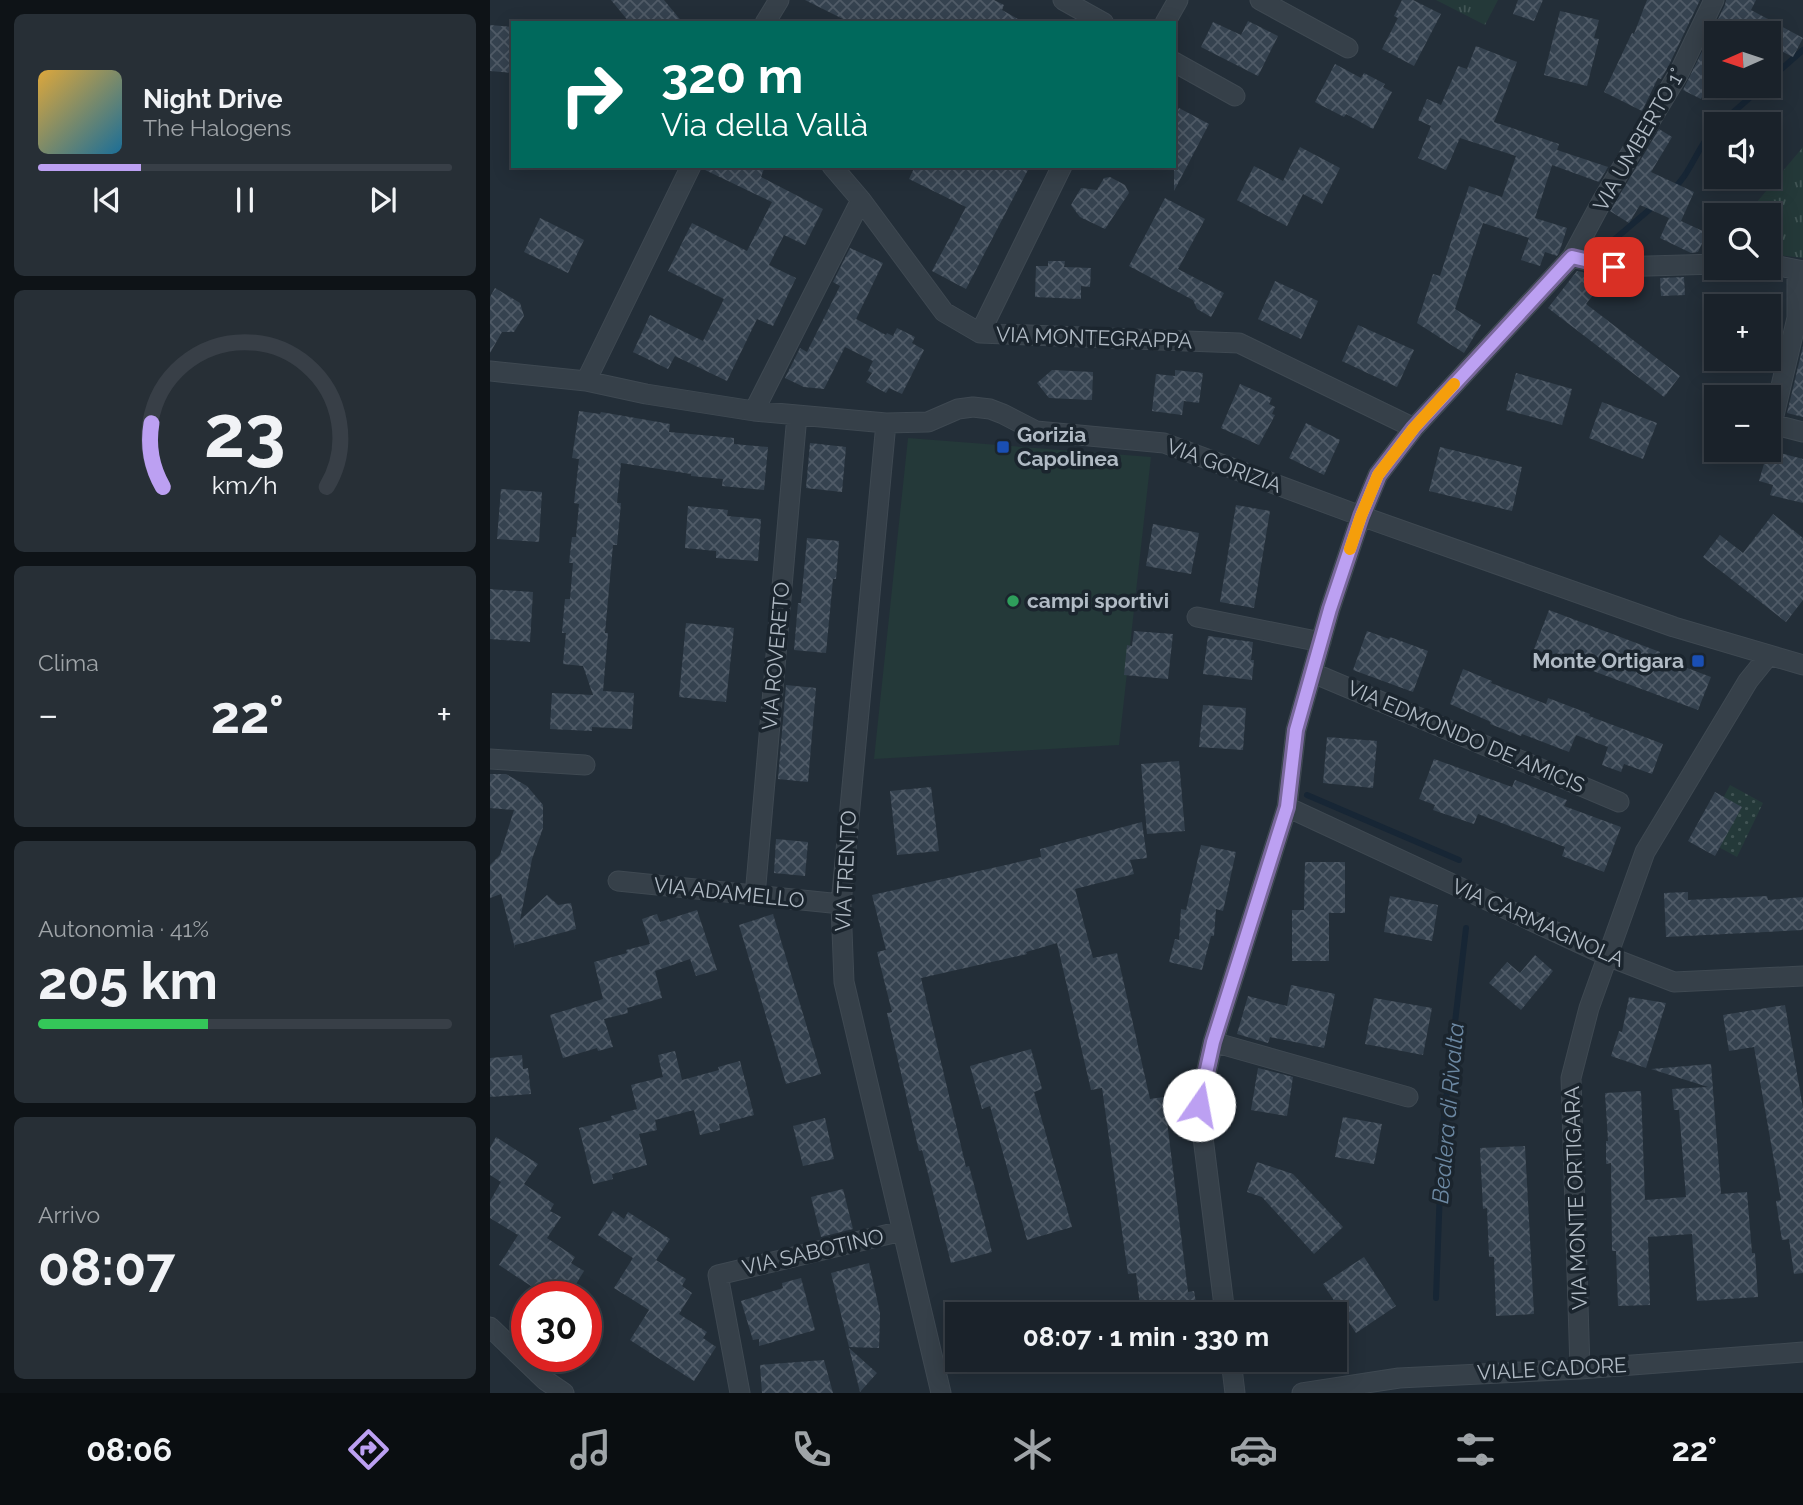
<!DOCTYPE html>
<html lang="it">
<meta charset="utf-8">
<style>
body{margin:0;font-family:Raleway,sans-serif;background:#272f36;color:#f1f3f6;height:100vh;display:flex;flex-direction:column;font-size:26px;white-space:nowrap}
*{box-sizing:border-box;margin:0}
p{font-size:23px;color:#9fa4a8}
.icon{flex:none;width:38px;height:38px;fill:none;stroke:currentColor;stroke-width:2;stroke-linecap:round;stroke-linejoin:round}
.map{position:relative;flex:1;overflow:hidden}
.sheet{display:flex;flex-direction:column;gap:14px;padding:14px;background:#0e1317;width:490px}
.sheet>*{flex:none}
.hud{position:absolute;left:21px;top:21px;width:665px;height:147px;border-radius:0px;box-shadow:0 4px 18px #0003,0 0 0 2px #383f47;background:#00695c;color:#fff;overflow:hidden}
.needle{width:46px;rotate:267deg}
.fabs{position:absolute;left:1214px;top:21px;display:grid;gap:14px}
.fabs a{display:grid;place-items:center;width:77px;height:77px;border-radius:0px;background:#1a222a;box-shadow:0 4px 18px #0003,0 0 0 2px #383f47;font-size:35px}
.speed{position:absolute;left:21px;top:1281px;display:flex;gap:14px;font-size:35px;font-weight:700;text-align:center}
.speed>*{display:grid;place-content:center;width:91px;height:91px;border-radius:50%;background:#1a222a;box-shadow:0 4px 18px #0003,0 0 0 2px #383f47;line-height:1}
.speed .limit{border:10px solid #d22;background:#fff;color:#111}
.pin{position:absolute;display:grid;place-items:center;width:60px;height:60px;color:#fff;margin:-30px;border-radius:14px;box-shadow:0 4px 10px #0006}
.me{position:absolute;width:77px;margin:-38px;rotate:12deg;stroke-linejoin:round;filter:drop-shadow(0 0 5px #0008)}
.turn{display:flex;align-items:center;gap:24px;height:147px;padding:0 35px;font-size:32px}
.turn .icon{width:91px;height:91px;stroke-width:2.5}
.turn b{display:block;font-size:49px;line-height:60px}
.big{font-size:52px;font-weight:700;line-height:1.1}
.sheet .card{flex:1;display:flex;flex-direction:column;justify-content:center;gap:10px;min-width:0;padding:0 24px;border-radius:10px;background:#272f36}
.sheet .dial{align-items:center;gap:0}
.dial svg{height:182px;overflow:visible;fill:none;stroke:#383f47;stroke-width:7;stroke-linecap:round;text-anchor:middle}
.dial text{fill:#f1f3f6;stroke:none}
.song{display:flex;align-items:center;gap:21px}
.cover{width:84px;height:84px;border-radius:10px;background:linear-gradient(135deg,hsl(40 70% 55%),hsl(200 70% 35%))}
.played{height:7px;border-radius:4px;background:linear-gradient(90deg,#bca0f2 25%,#383f47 25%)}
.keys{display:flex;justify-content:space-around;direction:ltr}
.heat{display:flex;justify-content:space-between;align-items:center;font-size:38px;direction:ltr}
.charge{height:10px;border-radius:5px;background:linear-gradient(90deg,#34c759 41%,#383f47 0)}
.trip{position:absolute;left:455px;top:1302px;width:402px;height:70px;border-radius:0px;background:#1a222a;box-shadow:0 4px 18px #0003,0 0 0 2px #383f47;font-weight:700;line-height:70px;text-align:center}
.menu{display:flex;height:112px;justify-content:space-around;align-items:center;background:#0a0e11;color:#9fa4a8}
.menu .icon{width:49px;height:49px}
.menu .active{color:#bca0f2}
.menu b{font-size:32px;color:#f1f3f6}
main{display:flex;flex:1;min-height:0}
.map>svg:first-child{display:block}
.grass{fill:url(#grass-tufts)}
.park{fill:url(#park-dots)}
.pitch{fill:#243939}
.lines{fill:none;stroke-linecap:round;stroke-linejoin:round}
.stream{stroke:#172635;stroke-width:6}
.building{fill:url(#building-cross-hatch)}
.minor-casing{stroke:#3f4952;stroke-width:21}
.minor{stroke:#364049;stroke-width:19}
.route-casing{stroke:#7a689d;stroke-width:18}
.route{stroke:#bca0f2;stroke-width:12}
.slow{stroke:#f59e0b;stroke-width:12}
.transit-dot{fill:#1a4fb4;stroke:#1b252e;stroke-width:2.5}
.leisure-dot{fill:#2e9e5b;stroke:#1b252e;stroke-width:2.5}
.labels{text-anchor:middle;stroke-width:7;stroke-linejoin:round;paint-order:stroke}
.street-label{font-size:21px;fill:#b1bbc5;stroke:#1b252e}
.poi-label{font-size:21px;font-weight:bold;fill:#b1bbc5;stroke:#1b252e;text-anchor:start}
.water-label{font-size:23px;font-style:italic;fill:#6c88a2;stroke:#1b252e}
</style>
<main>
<section class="sheet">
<div class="card">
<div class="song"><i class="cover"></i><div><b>Night Drive</b><p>The Halogens</p></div></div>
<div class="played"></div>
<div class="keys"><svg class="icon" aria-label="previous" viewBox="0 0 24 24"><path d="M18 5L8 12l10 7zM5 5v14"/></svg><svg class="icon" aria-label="pause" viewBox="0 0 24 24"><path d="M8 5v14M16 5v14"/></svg><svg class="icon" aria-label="next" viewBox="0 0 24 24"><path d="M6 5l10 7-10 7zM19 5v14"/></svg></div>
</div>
<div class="card dial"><svg viewBox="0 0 100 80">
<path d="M14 69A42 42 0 1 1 86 69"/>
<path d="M14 69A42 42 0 0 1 9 41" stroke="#bca0f2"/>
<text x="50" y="56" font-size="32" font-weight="700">23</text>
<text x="50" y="72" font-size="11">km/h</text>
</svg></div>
<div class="card"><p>Clima</p>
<div class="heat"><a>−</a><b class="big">22°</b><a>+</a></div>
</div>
<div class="card"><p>Autonomia · 41%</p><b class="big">205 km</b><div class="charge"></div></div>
<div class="card"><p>Arrivo</p><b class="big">08:07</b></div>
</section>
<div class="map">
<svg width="1313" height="1393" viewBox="0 0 1313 1393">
<defs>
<pattern id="grass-tufts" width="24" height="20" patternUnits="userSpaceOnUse" patternTransform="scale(1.75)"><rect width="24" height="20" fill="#243939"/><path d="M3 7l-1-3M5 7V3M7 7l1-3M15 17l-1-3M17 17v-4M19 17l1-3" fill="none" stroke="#415454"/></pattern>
<pattern id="park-dots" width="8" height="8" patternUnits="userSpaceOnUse" patternTransform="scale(1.75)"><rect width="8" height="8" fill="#243939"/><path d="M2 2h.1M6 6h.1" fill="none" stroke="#415454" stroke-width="1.8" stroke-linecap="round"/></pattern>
<pattern id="building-cross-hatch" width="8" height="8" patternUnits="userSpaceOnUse" patternTransform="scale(1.75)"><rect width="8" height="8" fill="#35424f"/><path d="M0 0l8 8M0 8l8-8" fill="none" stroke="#505b67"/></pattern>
</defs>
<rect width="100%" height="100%" fill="#232e38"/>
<path class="grass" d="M946,0H1008L995,25Z
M1313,147V258L1279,254V215H1256Z"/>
<path class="park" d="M1240,785L1273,803L1247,857L1212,838Z"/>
<path class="pitch" d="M418,438L661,457L629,745L384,759Z"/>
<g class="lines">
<path class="stream" d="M1279,80L1313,50
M1230,124L1273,86
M1182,190C1202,173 1207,145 1227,127
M1119,244L1166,204
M817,795L969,860
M946,1298L952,1134L976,928"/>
</g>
<path class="building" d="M121,0H174L193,23H140Z
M315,0H504L514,5L512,10L535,23H361Z
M912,0H923L951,14L924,66L892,49L908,18L904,16Z
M1028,0H1053L1044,21L1023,14Z
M1157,0H1210L1178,67L1171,79L1168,78L1152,111L1114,92L1142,33L1144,34Z
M1236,0H1266L1261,10L1313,38L1303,57L1279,45V33H1227V67L1211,99L1193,90L1235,5Z
M1070,11L1109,20L1104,38L1109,39L1097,86L1054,75Z
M758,21L788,36L768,76L711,47L723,22L751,35Z
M0,25L23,27V73L0,71Z
M986,46L1027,62L1004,122L1069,144L1067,150L1118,167L1109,182L1062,165L1045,218L1077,228L1069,253L1067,256L1055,252L1050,266L1031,260L1039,238L993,223L965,309L991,325L974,353L927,323L943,274L950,276L979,186L1012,197L1026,156L970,138L956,170L928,158L941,126L928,120L937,99L951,105L968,66L977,69Z
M845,64L871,78L874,73L895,84L893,87L902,92L883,129L856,114L854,117L825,102Z
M689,108L719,124L684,191V118Z
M1169,129L1182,137L1161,172L1204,192L1191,221L1217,233L1208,252L1201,253L1170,238L1179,218L1150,205L1139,223L1120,211Z
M810,147L850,168L832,204L813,194L797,226L747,200L764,166L793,181Z
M213,166H275L271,177L333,209L315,245L294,235L279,265L306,278L283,326L267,319L237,381L185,356L178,369L143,352L160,315L213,341L234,299L178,271L202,223L257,251L282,202L213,169Z
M425,166H540L476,289L442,271L476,207L419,179Z
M620,177L635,185L639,193L615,229L590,217L581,205L591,188L607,190L614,178Z
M675,198L715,219L688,269L734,293L721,317L707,309L703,300L639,266Z
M50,218L94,240L78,273L34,252Z
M360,248L393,263L366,319L396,335L397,333L403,336L407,328L425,337L422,343L434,350L412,394L399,388L396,393L376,382L382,373L378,371L383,361L355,347L334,389L314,387L295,378L310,348L317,352L350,286L343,282Z
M558,261H575L574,267L601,268L600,287L591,286V299L545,297L546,266H558Z
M1087,271L1093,272L1110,286L1096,304L1190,376L1174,397L1058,308Z
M1194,277L1195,295L1171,296L1170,278Z
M785,281L828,301L811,339L768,319Z
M5,288L30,303L34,316L24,332H12L0,353V297Z
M868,325L924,350L907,387L852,361Z
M1313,346V417L1297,413Z
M562,370L603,372L602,400L559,398L547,383Z
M685,370L713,373L709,403L694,401L692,415L662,411L666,374L685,376Z
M1026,373L1082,389L1072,425L1016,410Z
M750,384L782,398L779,404L785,407L782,414L785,415L769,445L731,428Z
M1112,402L1167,423L1153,459L1099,438Z
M89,411L110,414L111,412L180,424L179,432L244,438V444L278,447L274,490L232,486L233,479L201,476V474L131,463L127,503H131L127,545H123L115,633H118L113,691L144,693L142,729L102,727V731L60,729L62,693L103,695L93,666L73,664L76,633H72L75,599H80L83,563H79L82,537H86L89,504L84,503L89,459L82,458Z
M816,423L850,440L834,475L799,458Z
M320,443L356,447L352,492L316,488Z
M950,447L1032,467L1022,511L939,491Z
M1278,450L1313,459V503L1280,495L1283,485L1269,481Z
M11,489L52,492L49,542L7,539Z
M746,505L780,511L764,608L730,602Z
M198,506L238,510L237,516L271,519L268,561L226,558V551L195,548Z
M1283,514L1313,538V600L1296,622L1213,557L1230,535L1253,553Z
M663,524L709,533L701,574L656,566Z
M317,538L349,541L346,579H343L336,653L304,650L308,603H311Z
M0,589L43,592L40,642L0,639Z
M1059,610L1170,652L1168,657L1221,677L1208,710L1044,649Z
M196,623L244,628L236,702L189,697Z
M644,631L683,634L678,679L634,675L637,645L642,646Z
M877,631L899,639L900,637L938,651L923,692L863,670Z
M718,636L763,642L761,660H764L762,680L713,674Z
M973,669L1002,681L1001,683L1056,704L1058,698L1100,714L1099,716L1173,744L1162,774L1134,764L1131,772L1112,765L1118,747L1086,735L1079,752L1032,734L1031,736L1000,724L1001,722L960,704Z
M296,685L326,688L318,782L288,779Z
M713,705L756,708L753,750L709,747Z
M837,737L887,741L883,788L833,783Z
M944,759L1022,787L1025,780L1077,800L1074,806L1131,827L1114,872L1072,856L1075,847L988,814L984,824L943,810L945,805L929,799Z
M689,761L695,831L657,834L651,764Z
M0,774H16L37,786L53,805V828L42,859L30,920L57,895L68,905L81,903L86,929L25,945V948L11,894L0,898V865L10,855L24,810L0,808Z
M441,787L449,851L407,855L400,791Z
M1225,792L1252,807L1225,856L1198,841Z
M652,822L657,858L640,860L644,874L585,889L603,958L627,953L660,1099L674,1097L698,1292L704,1291L708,1314H651L646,1273L638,1274L612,1088L601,1090L567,943L536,952L537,954L431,978L476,1167L479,1166L502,1252L461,1263L432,1150L429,1151L397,1013L402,1012L387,952L396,950L382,895L551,857L550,849Z
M286,839L318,842L315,876L284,873Z
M711,845L746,852L733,911L726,909L724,936H721L712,970L679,962L685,939L689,940L691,909L696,910Z
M815,862H855V913H839V961H802V910H814Z
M1198,892V900L1277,896L1278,900L1313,897V930L1176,937L1174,893Z
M900,896L948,905L942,941L894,932Z
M207,910L227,970L206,976L200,959L165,971L172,998L137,1008L138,1013L114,1019L123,1047L108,1051L107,1048L73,1058L60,1015L113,999L104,962L137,953L136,950L160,944L152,919L167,914L170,922Z
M283,914L331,1074L296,1084L249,925Z
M1045,955L1063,971L1031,1010L999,983L1017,962L1030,973Z
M801,985L845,994L834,1048L780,1037L778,1043L747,1034L758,996L797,1006Z
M1139,997L1176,1003L1156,1068L1121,1056L1129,1031L1132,1032Z
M884,998L942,1008L933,1055L875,1044Z
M1295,1005L1313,1108V1273L1304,1274L1299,1239L1292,1240L1286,1201L1291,1200L1264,1047L1239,1051L1233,1015Z
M541,1049L552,1089L544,1092L582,1227L537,1240L500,1106L492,1109L480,1066Z
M185,1051L192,1080L229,1070L228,1067L250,1061L264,1115L229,1124L230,1130L210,1135L204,1110L165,1120L167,1130L149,1134L157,1165L122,1174L123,1179L103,1184L89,1128L122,1120L121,1116L147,1109L141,1085L173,1077L168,1055Z
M32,1055L33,1069L38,1068L41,1094L0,1097V1058Z
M1221,1064L1231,1194L1257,1192L1262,1253H1265L1268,1297L1207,1301L1202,1234L1158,1237L1160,1305L1128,1306L1126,1251H1122L1121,1163L1116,1164V1141H1118L1115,1093L1151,1091L1155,1200L1196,1197L1189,1110H1184L1182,1089L1218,1087L1161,1069Z
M768,1068L803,1077L797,1116L761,1110Z
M853,1117L892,1124L884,1164L845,1157Z
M335,1118L344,1159L313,1166L303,1126Z
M6,1137L48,1164L34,1184L64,1204L60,1211L71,1217L57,1238L85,1257L81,1263L94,1271L78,1297H58L9,1265L28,1235L0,1218V1201L11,1182L0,1175V1148Z
M1035,1146L1044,1314L1006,1316L1004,1257H999L997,1208L993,1209L990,1148Z
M767,1162L803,1174L853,1227L824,1254L772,1197L757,1192Z
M353,1189L363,1229L331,1237L321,1197Z
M123,1211L134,1219L138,1212L180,1239L166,1260L196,1279L192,1286L202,1293L189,1314L217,1332L213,1338L226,1347L204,1381L140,1340L159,1310L124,1288L143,1258L108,1235Z
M874,1257L906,1306L866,1333L833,1284Z
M379,1263L390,1313L389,1348L359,1347L341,1273Z
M311,1278L325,1330L269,1346V1339L263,1340L251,1301L293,1288L292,1283Z
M359,1348L387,1373L370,1392Z
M334,1360L343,1393H272L270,1365Z"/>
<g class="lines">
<defs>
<path id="minor" d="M573,0L614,23
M770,0L858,48
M275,23L289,0
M675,23L688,0
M684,62L745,96
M342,166L371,200L454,312L490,333L749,343L924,428
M1082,257L1124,267L1227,264
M1279,264L1313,271
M1307,270V318L1282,424L1313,432
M490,333L572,166
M0,371L96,381L156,394L264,411L396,423L438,422L468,409L483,407L500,409L513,414L546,431L674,443L871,516L1184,627L1313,665
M96,381L201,166
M264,411L371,200
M396,423L351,904L354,982L451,1393
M707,617L831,642
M823,673L1129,802
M0,759L95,765
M797,807L1117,956L1184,982L1313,976
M128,881L351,904
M265,896L307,415
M723,1042L918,1097
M735,1314L709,1105L723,1042L797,807L806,730L840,609L871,516L888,475L924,428L1082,257L1112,201L1189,73L1224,0
M0,1327L55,1380L74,1393
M741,1360L745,1393
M1090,1369L1081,1078L1099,1008L1155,852L1258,681L1279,655
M250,1393L228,1275L412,1231
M812,1393L909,1378L1090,1369L1313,1352"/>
</defs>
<use href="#minor" class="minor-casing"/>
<use href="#minor" class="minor"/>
</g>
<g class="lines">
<defs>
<path id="route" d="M709,1105L723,1042L797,807L806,730L840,609L871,516L888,475L924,428L1082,257L1124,267"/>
</defs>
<use href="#route" class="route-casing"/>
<use href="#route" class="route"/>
<path class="slow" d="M860,549L871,516L888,475L924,428L964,384"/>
</g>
<g class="transit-dot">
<rect x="506" y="440" width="14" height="14" rx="3.5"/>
<rect x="1201" y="654" width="14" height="14" rx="3.5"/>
</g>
<circle class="leisure-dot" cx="523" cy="601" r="7"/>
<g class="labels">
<g class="street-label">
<text transform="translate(1149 140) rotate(-60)" y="7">VIA UMBERTO 1°</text>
<text transform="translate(604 338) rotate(2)" y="7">VIA MONTEGRAPPA</text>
<text transform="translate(734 466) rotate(20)" y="7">VIA GORIZIA</text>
<text transform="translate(286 656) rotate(-85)" y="7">VIA ROVERETO</text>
<text transform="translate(976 737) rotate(23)" y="7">VIA EDMONDO DE AMICIS</text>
<text transform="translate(356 871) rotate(-87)" y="7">VIA TRENTO</text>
<text transform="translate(239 893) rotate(6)" y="7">VIA ADAMELLO</text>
<text transform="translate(1048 923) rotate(24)" y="7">VIA CARMAGNOLA</text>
<text transform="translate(1086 1198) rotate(-92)" y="7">VIA MONTE ORTIGARA</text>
<text transform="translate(323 1252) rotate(-13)" y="7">VIA SABOTINO</text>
<text transform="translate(1062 1369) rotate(-3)" y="7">VIALE CADORE</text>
</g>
<g class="poi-label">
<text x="527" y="442">Gorizia<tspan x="527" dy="24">Capolinea</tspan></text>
<text x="537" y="608">campi sportivi</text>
<text x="1194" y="668" text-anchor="end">Monte Ortigara</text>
</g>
<g class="water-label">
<text transform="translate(958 1113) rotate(-85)" y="8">Bealera di Rivalta</text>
</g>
</g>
</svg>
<div class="fabs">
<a><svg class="needle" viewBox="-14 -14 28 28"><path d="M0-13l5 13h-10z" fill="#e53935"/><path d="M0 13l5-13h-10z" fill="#9fa4a8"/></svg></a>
<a><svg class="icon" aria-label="sound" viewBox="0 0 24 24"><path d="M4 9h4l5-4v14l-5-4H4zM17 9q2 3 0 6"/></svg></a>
<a><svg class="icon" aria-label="search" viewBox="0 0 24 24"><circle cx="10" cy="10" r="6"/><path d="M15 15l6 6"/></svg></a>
<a>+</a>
<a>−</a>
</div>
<div class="speed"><div class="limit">30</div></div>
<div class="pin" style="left:1124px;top:267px;background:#d93025"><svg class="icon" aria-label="arrive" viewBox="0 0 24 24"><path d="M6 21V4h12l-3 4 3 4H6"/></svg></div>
<svg class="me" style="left:709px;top:1105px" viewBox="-20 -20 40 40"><circle r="19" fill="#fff"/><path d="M0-13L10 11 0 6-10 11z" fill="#bca0f2"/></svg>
<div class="trip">08:07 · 1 min · 330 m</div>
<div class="hud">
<div class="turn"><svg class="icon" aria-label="right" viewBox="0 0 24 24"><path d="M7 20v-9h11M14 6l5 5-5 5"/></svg><div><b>320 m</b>Via della Vallà</div></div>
</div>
</div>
</main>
<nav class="menu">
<b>08:06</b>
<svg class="icon active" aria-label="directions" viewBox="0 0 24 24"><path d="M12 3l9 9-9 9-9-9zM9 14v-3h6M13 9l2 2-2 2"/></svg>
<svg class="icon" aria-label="music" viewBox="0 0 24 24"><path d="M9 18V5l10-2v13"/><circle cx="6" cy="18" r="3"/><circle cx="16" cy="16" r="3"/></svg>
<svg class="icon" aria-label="phone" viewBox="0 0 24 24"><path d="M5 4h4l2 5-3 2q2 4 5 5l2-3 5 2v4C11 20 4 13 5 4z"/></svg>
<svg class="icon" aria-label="climate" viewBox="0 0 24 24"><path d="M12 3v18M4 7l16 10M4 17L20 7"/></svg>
<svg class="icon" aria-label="car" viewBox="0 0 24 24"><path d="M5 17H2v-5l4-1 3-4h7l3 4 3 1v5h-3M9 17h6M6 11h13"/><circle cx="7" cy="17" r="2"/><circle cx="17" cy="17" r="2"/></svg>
<svg class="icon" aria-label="filters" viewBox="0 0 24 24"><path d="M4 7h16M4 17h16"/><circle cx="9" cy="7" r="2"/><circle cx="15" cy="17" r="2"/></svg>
<b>22°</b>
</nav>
